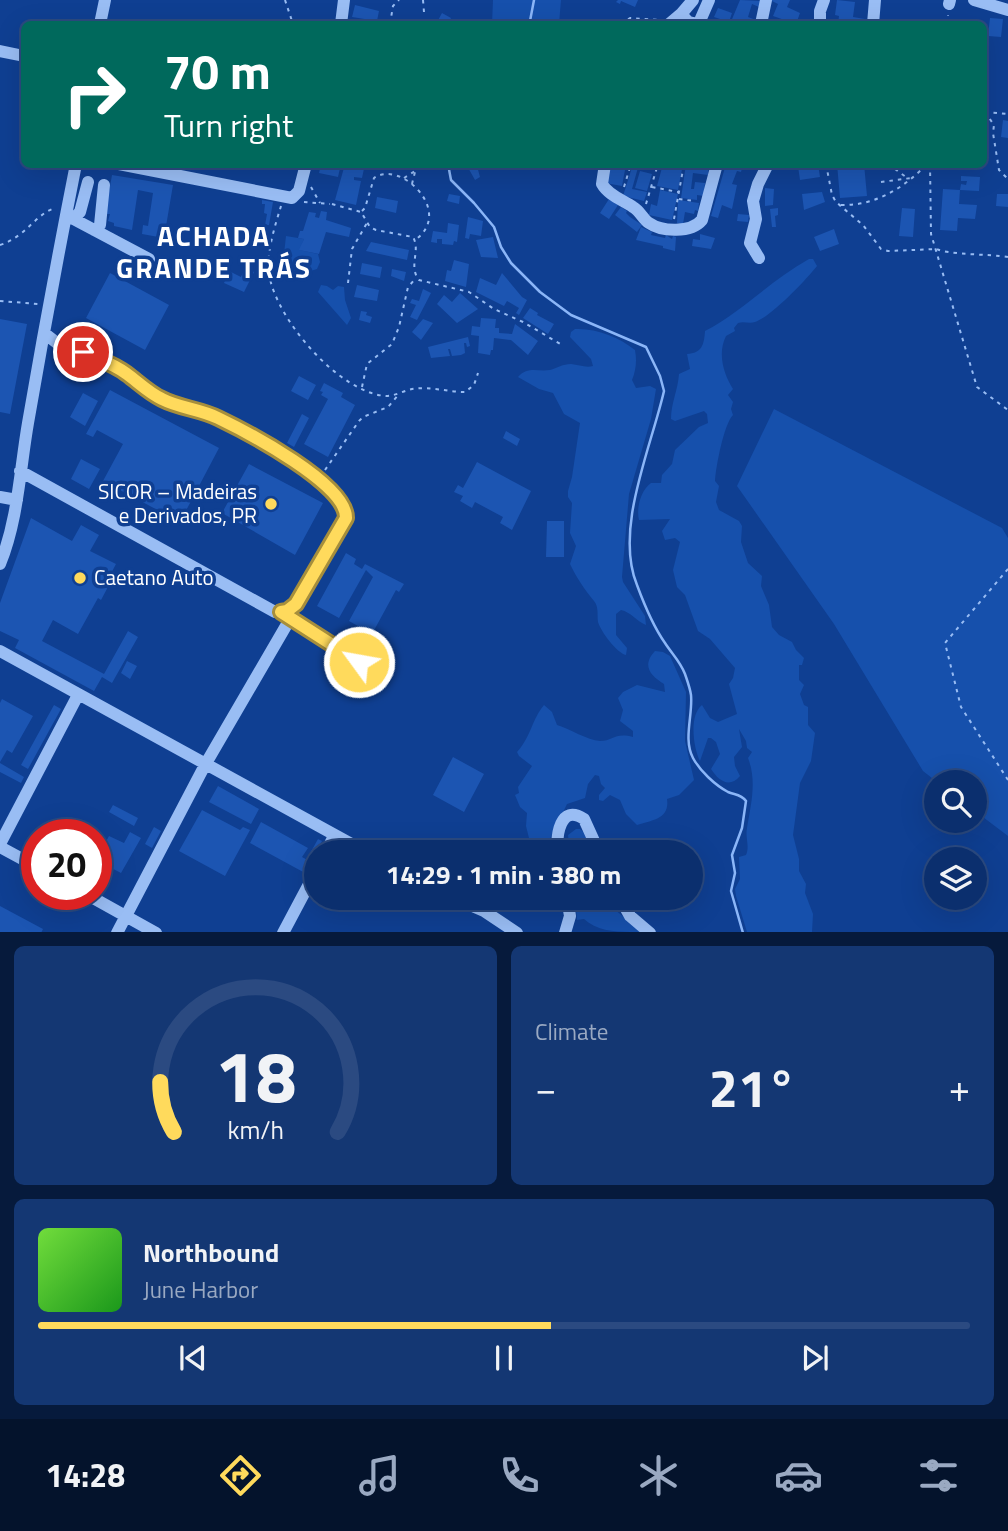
<!DOCTYPE html>
<meta charset="utf-8">
<style>
body{margin:0;font-family:"Titillium Web",sans-serif;background:#143773;color:#f1f3f6;height:100vh;display:flex;flex-direction:column;font-size:26px;white-space:nowrap}
*{box-sizing:border-box;margin:0}
p{font-size:23px;color:#9aa9c2}
.icon{flex:none;width:38px;height:38px;fill:none;stroke:currentColor;stroke-width:2;stroke-linecap:round;stroke-linejoin:round}
.map{position:relative;height:932px;overflow:hidden}
.side{display:flex;flex-direction:column;gap:14px;padding:14px;background:#061a3c;flex:1}
.side>*{flex:none}
.guide{position:absolute;left:21px;top:21px;width:966px;height:147px;border-radius:10px;box-shadow:0 7px 28px #0002,0 0 0 2px #2b4a81;background:#00695c;color:#fff;overflow:hidden}
.buttons{position:absolute;left:924px;top:770px;display:grid;gap:14px}
.buttons a{display:grid;place-items:center;width:63px;height:63px;border-radius:50%;background:#0b2f6e;box-shadow:0 7px 28px #0002,0 0 0 2px #2b4a81;font-size:35px}
.speed{position:absolute;left:21px;top:819px;display:flex;gap:14px;font-size:35px;font-weight:700;text-align:center}
.speed>*{display:grid;place-content:center;width:91px;height:91px;border-radius:50%;background:#0b2f6e;box-shadow:0 7px 28px #0002,0 0 0 2px #2b4a81;line-height:1}
.speed .limit{border:10px solid #d22;background:#fff;color:#111}
.pin{position:absolute;display:grid;place-items:center;width:60px;height:60px;color:#fff;margin:-30px;border:4px solid #fff;border-radius:50%;box-shadow:0 2px 7px #0007}
.me{position:absolute;width:77px;margin:-38px;rotate:302deg;stroke-linejoin:round;filter:drop-shadow(0 0 5px #0008)}
.turn{display:flex;align-items:center;gap:24px;height:147px;padding:0 28px;font-size:32px}
.turn .icon{width:91px;height:91px;stroke-width:2.5}
.turn b{display:block;font-size:49px;line-height:60px}
.big{font-size:52px;font-weight:700;line-height:1.1}
.side .widget{flex:1;display:flex;flex-direction:column;justify-content:center;gap:10px;min-width:0;padding:0 24px;border-radius:10px;background:#143773}
.side .dial{align-items:center;gap:0}
.dial svg{height:182px;overflow:visible;fill:none;stroke:#2b4a81;stroke-width:7;stroke-linecap:round;text-anchor:middle}
.dial text{fill:#f1f3f6;stroke:none}
.song{display:flex;align-items:center;gap:21px}
.cover{width:84px;height:84px;border-radius:10px;background:linear-gradient(135deg,hsl(100 70% 55%),hsl(120 70% 35%))}
.played{height:7px;border-radius:4px;background:linear-gradient(90deg,#ffda5c 55%,#2b4a81 55%)}
.keys{display:flex;justify-content:space-around;direction:ltr}
.heat{display:flex;justify-content:space-between;align-items:center;font-size:38px;direction:ltr}
.side .tiles{flex:1;display:grid;gap:14px;grid-template-columns:1fr 1fr}
.widget:last-child{grid-column:span 2}
.trip{position:absolute;left:304px;top:840px;width:399px;height:70px;border-radius:35px;background:#0b2f6e;box-shadow:0 7px 28px #0002,0 0 0 2px #2b4a81;font-weight:700;line-height:70px;text-align:center}
.tab-bar{display:flex;height:112px;justify-content:space-around;align-items:center;background:#04132c;color:#9aa9c2}
.tab-bar .icon{width:49px;height:49px}
.tab-bar .active{color:#ffda5c}
.tab-bar b{font-size:32px;color:#f1f3f6}
.map>svg:first-child{display:block}
.green{fill:#1650ac}
.lines{fill:none;stroke-linecap:round;stroke-linejoin:round}
.stream{stroke:#8bb6f8;stroke-width:2.5}
.building{fill:#1c55b2}
.path{stroke:#99bdf4;stroke-width:2;stroke-dasharray:3.5 5;stroke-linecap:butt}
.minor{stroke:#99bdf4;stroke-width:12}
.route-casing{stroke:#a68e3c;stroke-width:18}
.route{stroke:#ffda5c;stroke-width:12}
.poi-dot{fill:#ffda5c;stroke:#0f3f92;stroke-width:2.5}
.labels{text-anchor:middle;stroke-width:7;stroke-linejoin:round;paint-order:stroke}
.poi-label{font-size:21px;fill:#fff;stroke:#0f3f92;text-anchor:end}
.district-label{font-size:28px;font-weight:bold;letter-spacing:2px;fill:#fff;stroke:#0f3f92}
</style>
<div class="map">
<svg width="1008" height="933" viewBox="0 0 1008 933">
<rect width="100%" height="100%" fill="#0f3f92"/>
<path class="green" d="M493,0H561L559,24H492Z
M286,236L304,239L300,250L318,254L320,262L317,269L304,273L292,270L284,254Z
M809,259H813L817,266C806,280 771,317 755,322C749,324 744,321 738,323L734,328L735,331L726,336C717,354 724,375 733,389L728,395L733,402L731,409L733,415C724,424 716,466 715,481L719,486L716,502L719,510L739,521L742,526L741,542L748,563L762,576L761,586L769,605L772,627L779,635L792,642L796,650L804,658L802,665H799V680L804,685L800,694L804,705L808,707V725L815,733L811,761L800,783L793,835L799,859V871L806,884L805,893L813,914L812,932H747L736,896L735,889L740,879L739,857L746,855C750,846 745,838 747,828C751,804 757,781 748,758L752,752L747,748L746,741L739,729L742,747L734,757L735,766L740,776C729,789 718,780 711,769L720,754L716,742L711,738H708L700,761C693,747 689,715 702,705L710,718L718,722L737,714L729,684L733,678L735,668L710,639L698,631L685,595L677,587L673,570L680,542L675,538L665,540L662,531L670,519L639,520C636,508 641,490 651,483H661L662,475L672,464L675,450L699,427L708,423L707,414L704,411L675,421L671,419C671,403 678,390 679,374L690,369L687,354C702,353 704,345 705,331C743,311 771,280 809,259Z
M321,285L327,286L333,290L338,286L344,287L345,300L351,318L347,325L318,292Z
M575,329C596,328 619,337 635,350C637,361 636,370 632,380L636,388L650,386L656,389L651,419L629,494L622,577L623,582L645,616L646,625C636,621 631,612 621,610L616,614V635L627,648L626,655C617,653 601,632 598,622C597,615 599,607 594,601C585,590 576,577 570,564L576,546L570,533L572,503L568,497V491L572,477L580,423L564,414L553,393L539,389L518,377C528,366 537,372 550,370C557,368 563,364 571,364C579,365 586,368 593,366L591,359L570,337L571,332Z
M774,409L1002,528L1008,538V836L975,811V782H937L923,771L834,624L737,486Z
M655,651L663,652L670,656L686,692L685,741L694,780L679,795L667,799C670,819 652,820 637,825L626,814L620,800L610,795L603,801L599,800V795L605,788L601,784L599,776L595,775L588,784L585,798L567,804L550,839L536,842L529,838L526,826L527,813L520,807L515,795L519,793L518,787L532,766L519,756L517,752C531,737 532,719 544,705L552,712L557,725C570,729 587,740 600,741C613,741 615,732 633,737V731L620,721L623,710L618,698L623,692L637,685L665,692L664,684C651,676 641,666 655,651Z
M576,829H580L586,834L592,852H570L568,835Z
M575,898H608L614,909L642,932C621,932 599,933 584,919L577,920Z"/>
<g class="lines">
<path class="stream" d="M526,24L530,21L534,0
M448,164L451,180L474,203L494,227L501,247L511,263L540,292L571,315L646,347L660,376L664,391C651,448 614,529 637,585C644,604 653,626 665,643C672,654 680,661 685,674C687,680 690,688 691,695C693,715 683,739 693,758C700,771 715,785 728,792C735,795 741,794 746,801L742,828L732,855L735,873L731,891L743,933"/>
</g>
<path class="building" d="M618,0H638L635,7L621,1L620,4L616,2Z
M740,0L761,1L759,7L752,4L748,17L756,20L754,24H730Z
M770,0H790L787,7L800,13L796,24L773,16L778,4Z
M837,0L855,2L853,17L865,19L864,24H838L839,16L835,15Z
M355,5L379,11L377,21L352,17Z
M718,8L732,13L729,22L714,17Z
M442,13L451,18L448,24H436Z
M990,18L1003,19L1001,37L988,36Z
M1003,120L1008,121V138L1001,137Z
M328,164H341L338,177L319,173L321,165L327,167Z
M345,164H365L362,178L354,177V180L361,181L356,205L335,200Z
M466,164H471L473,168L477,166L480,177L475,180Z
M633,164H639L632,189L647,192L644,201L623,196Z
M663,164H683L678,190L657,186Z
M686,164H709L708,175L693,173L691,189H694L695,182L705,183L704,196L697,195V200L681,198Z
M726,164H743L741,172L737,171L732,184L737,185L732,209L722,205L718,218L711,216Z
M818,164L820,177L800,180L798,166Z
M837,164H864L867,196L840,198Z
M608,167L625,170L622,186L605,183Z
M640,171L652,174L647,191L635,188Z
M112,175L173,185L164,238L142,234L143,225L148,226L153,193L138,190L132,230L114,226V223L108,221L110,214H105Z
M961,176L980,177L979,191L960,190L961,184L966,185L967,181H961Z
M765,188L774,189L773,205L765,206Z
M943,189L960,190L959,204L977,205L975,219L958,218L957,231L940,230Z
M660,190L678,194L672,220L649,215L651,204L657,206Z
M822,192L825,202L804,210L802,194Z
M449,194L460,196L459,204L447,201Z
M997,194H1008V207L996,206Z
M377,197L398,201L396,213L375,208Z
M609,199L618,205L609,219L600,213Z
M262,200L273,202L269,225H265L267,214L264,213L265,204H262Z
M678,200L699,203L698,211L695,210L694,214L685,212L683,224L677,223Z
M621,207L627,211L626,213L630,217L642,225L637,232L615,215Z
M778,208V215L775,216L776,227H772L770,209Z
M902,208L915,209L913,237L899,236Z
M321,211L327,212L326,220L351,228L349,237L326,232L319,254L299,250L304,239L298,238L300,231H303L309,212L316,213L315,217L319,218Z
M738,214L749,215L748,222L737,221Z
M468,217L483,221L481,236L470,234L469,239L465,238Z
M448,223L459,225L457,242L454,241L453,245L442,244V239H437V243L431,242L433,231L447,233Z
M641,227L652,232L651,235L665,238L666,235L672,239L673,236L676,237L675,251L663,248V246L636,240Z
M834,229L839,244L820,251L814,237Z
M700,234L715,238L711,249L692,246L693,239L700,240Z
M493,237L498,258L481,257L476,240Z
M371,242L409,250L407,260L366,251Z
M454,260L469,264L466,287L445,281L447,270L451,271Z
M362,263L382,267L380,278L360,274Z
M245,268L254,272L244,292L224,283L229,271L241,277Z
M392,269L406,272L404,281L391,276Z
M110,273L169,305L145,350L86,318Z
M502,273L522,297L527,300L519,315L516,313L519,308L507,301L504,306L476,292L480,278L496,285Z
M357,285L379,290L377,301L354,297Z
M423,289L431,293L417,320L410,317L416,305L410,303L412,299L419,301Z
M460,293L478,309L457,323L437,304L444,295L452,302Z
M530,308L538,313L537,315L554,324L548,334L523,318Z
M361,311L367,312L366,315L372,317L370,323L359,320Z
M481,318L496,319L495,328H499V333L512,334L515,324L538,341L528,355L511,340L494,338L493,350H491L490,355L478,353L479,336L471,335L472,326L480,327Z
M0,319L27,324L10,414L0,412Z
M423,319L433,323L421,340L412,332Z
M468,337L470,346L467,347L466,343H464L465,353L461,355L452,356L450,349H448L450,356L431,358L428,347Z
M299,376L316,385L308,400L291,391Z
M324,383L343,393L341,397L355,405L328,457L304,444L328,399L321,395L323,392L320,391Z
M110,390L219,448L180,522L103,481L123,444L97,430L93,437L86,434Z
M83,393L98,401L85,426L70,417Z
M302,414L309,418L294,447L287,443Z
M506,431L520,439L517,446L503,438Z
M81,459L100,469L89,489L71,479Z
M477,462L531,491L512,530L500,523L503,517L475,502L472,508L460,501L463,496L454,492L458,485L463,488Z
M249,464L323,503L295,555L222,513Z
M31,518L72,541L81,525L99,535L90,551L116,564L106,583L109,585L101,600L98,598L78,634L53,620L42,641L104,674L128,631L138,637L112,683L102,677L94,691L15,648L19,640L0,631V603Z
M547,521H564V557H546Z
M346,553L356,559L354,564L362,569L365,564L404,584L399,592L396,590L372,634L349,621L373,577L366,570L339,618L317,606Z
M127,661L137,666L130,679L121,673Z
M2,699L33,716L12,753L7,750L0,762V703Z
M54,705L61,709L28,769L21,765Z
M453,757L484,774L464,812L433,795Z
M0,763L24,777L21,783L0,772Z
M218,786L259,809L251,824L209,802Z
M113,805L138,818L134,826L109,812Z
M202,810L240,830L243,827L250,830L225,876L179,851Z
M261,822L308,848L302,857L311,862L305,873L250,843Z
M154,827L161,831L152,848L145,844Z
M130,832L141,838L121,873L96,860L109,836L124,843Z
M318,839L322,841L312,859L308,857Z
M0,906L43,929L41,933H0Z"/>
<g class="lines">
<path class="path" d="M285,0L293,24
M423,0L424,12
M353,22L369,24
M390,24L393,6L399,0
M621,24L630,18L660,20
M947,24L948,15
M985,112L994,125L993,133L999,170L1008,179
M985,112L1008,114
M826,164L832,195L836,202L863,225L881,249L888,251L937,249C948,255 991,254 1008,257
M888,164L906,177
M930,164L931,234L977,387L1008,410
M404,178L415,171L418,164
M881,182L911,178
M412,184L415,172
M311,187L320,203
M624,187L631,164
M652,187L678,192
M679,199L694,201
M304,202L330,204
M332,204L361,212L370,227L376,230L413,237C421,251 408,266 419,280L469,292L494,309L523,322L562,345
M646,204L658,164
M841,205C875,206 904,188 927,164
M281,206C275,226 266,253 269,274C276,319 339,393 386,396C395,396 403,391 412,389C429,386 448,392 465,392L474,385L478,373
M362,211L365,208L374,178C400,159 455,212 415,240
M674,219L684,164
M0,245C26,237 37,212 56,208
M348,283L352,249L367,223
M0,301L38,304
M362,387L367,364L392,344L399,327L408,287L416,278
M325,470L359,421L363,417L388,407L399,394
M1008,569L945,643L961,707L1008,780"/>
<path class="minor" d="M693,0L682,13C685,22 691,24 699,23L709,0
M974,0L1008,10
M949,4L950,0
M100,24L105,0
M341,24L344,0
M669,24L682,13
M761,24L766,0
M820,24V11L824,0
M873,24L875,0
M0,51L24,56
M119,164L292,198L299,191L306,164
M605,164L602,184C608,195 623,200 633,207C640,211 643,219 649,223C662,232 691,233 702,220L717,164
M66,215L149,259
M73,219L80,212L88,182
M94,230L100,225L104,185
M759,258L750,243L756,219L753,201L758,184L768,164
M20,471L275,612L287,611L296,604L346,518V509L338,497L316,477L281,452L217,417L162,400L114,366L57,343L44,333
M0,497L17,500
M0,564C18,520 20,469 28,423C43,336 59,250 76,164
M284,614L359,661
M0,651L366,852
M0,844L78,695
M0,847L37,867
M326,852L334,836
M558,852C556,836 560,803 584,819L599,852
M86,894L156,933
M454,898L484,911L517,933
M620,898L630,916L650,933
M117,933L205,765L290,619
M283,933L317,869
M565,933L570,916L567,898"/>
</g>
<g class="lines">
<defs>
<path id="route" d="M83,352C98,359 114,364 127,374C138,382 149,393 162,399C179,408 200,409 218,418C247,432 347,484 346,518L296,604L287,611L281,612L359,662"/>
</defs>
<use href="#route" class="route-casing"/>
<use href="#route" class="route"/>
</g>
<g class="poi-dot">
<circle cx="271" cy="504" r="7"/>
<circle cx="80" cy="578" r="7"/>
</g>
<g class="labels">
<g class="poi-label">
<text x="257" y="499">SICOR – Madeiras<tspan x="257" dy="24">e Derivados, PR</tspan></text>
<text x="94" y="585" text-anchor="start">Caetano Auto</text>
</g>
<g class="district-label">
<text x="214" y="246">ACHADA<tspan x="214" dy="32">GRANDE TRÁS</tspan></text>
</g>
</g>
</svg>
<div class="buttons">
<a><svg class="icon" aria-label="search" viewBox="0 0 24 24"><circle cx="10" cy="10" r="6"/><path d="M15 15l6 6"/></svg></a>
<a><svg class="icon" aria-label="layers" viewBox="0 0 24 24"><path d="M12 4l9 5-9 5-9-5zM3 14l9 5 9-5"/></svg></a>
</div>
<div class="speed"><div class="limit">20</div></div>
<div class="pin" style="left:83px;top:352px;background:#d93025"><svg class="icon" aria-label="arrive" viewBox="0 0 24 24"><path d="M6 21V4h12l-3 4 3 4H6"/></svg></div>
<svg class="me" style="left:359px;top:662px" viewBox="-20 -20 40 40"><circle r="17" fill="#ffda5c" stroke="#fff" stroke-width="3"/><path d="M0-11L8 9 0 5-8 9z" fill="#fff"/></svg>
<div class="trip">14:29 · 1 min · 380 m</div>
<div class="guide">
<div class="turn"><svg class="icon" aria-label="right" viewBox="0 0 24 24"><path d="M7 20v-9h11M14 6l5 5-5 5"/></svg><div><b>70 m</b>Turn right</div></div>
</div>
</div>
<section class="side">
<div class="tiles">
<div class="widget dial"><svg viewBox="0 0 100 80">
<path d="M14 69A42 42 0 1 1 86 69"/>
<path d="M14 69A42 42 0 0 1 8 47" stroke="#ffda5c"/>
<text x="50" y="56" font-size="32" font-weight="700">18</text>
<text x="50" y="72" font-size="11">km/h</text>
</svg></div>
<div class="widget"><p>Climate</p>
<div class="heat"><a>−</a><b class="big">21°</b><a>+</a></div>
</div>
<div class="widget">
<div class="song"><i class="cover"></i><div><b>Northbound</b><p>June Harbor</p></div></div>
<div class="played"></div>
<div class="keys"><svg class="icon" aria-label="previous" viewBox="0 0 24 24"><path d="M18 5L8 12l10 7zM5 5v14"/></svg><svg class="icon" aria-label="pause" viewBox="0 0 24 24"><path d="M8 5v14M16 5v14"/></svg><svg class="icon" aria-label="next" viewBox="0 0 24 24"><path d="M6 5l10 7-10 7zM19 5v14"/></svg></div>
</div>
</div>
</section>
<nav class="tab-bar">
<b>14:28</b>
<svg class="icon active" aria-label="directions" viewBox="0 0 24 24"><path d="M12 3l9 9-9 9-9-9zM9 14v-3h6M13 9l2 2-2 2"/></svg>
<svg class="icon" aria-label="music" viewBox="0 0 24 24"><path d="M9 18V5l10-2v13"/><circle cx="6" cy="18" r="3"/><circle cx="16" cy="16" r="3"/></svg>
<svg class="icon" aria-label="phone" viewBox="0 0 24 24"><path d="M5 4h4l2 5-3 2q2 4 5 5l2-3 5 2v4C11 20 4 13 5 4z"/></svg>
<svg class="icon" aria-label="climate" viewBox="0 0 24 24"><path d="M12 3v18M4 7l16 10M4 17L20 7"/></svg>
<svg class="icon" aria-label="car" viewBox="0 0 24 24"><path d="M5 17H2v-5l4-1 3-4h7l3 4 3 1v5h-3M9 17h6M6 11h13"/><circle cx="7" cy="17" r="2"/><circle cx="17" cy="17" r="2"/></svg>
<svg class="icon" aria-label="filters" viewBox="0 0 24 24"><path d="M4 7h16M4 17h16"/><circle cx="9" cy="7" r="2"/><circle cx="15" cy="17" r="2"/></svg>
</nav>
